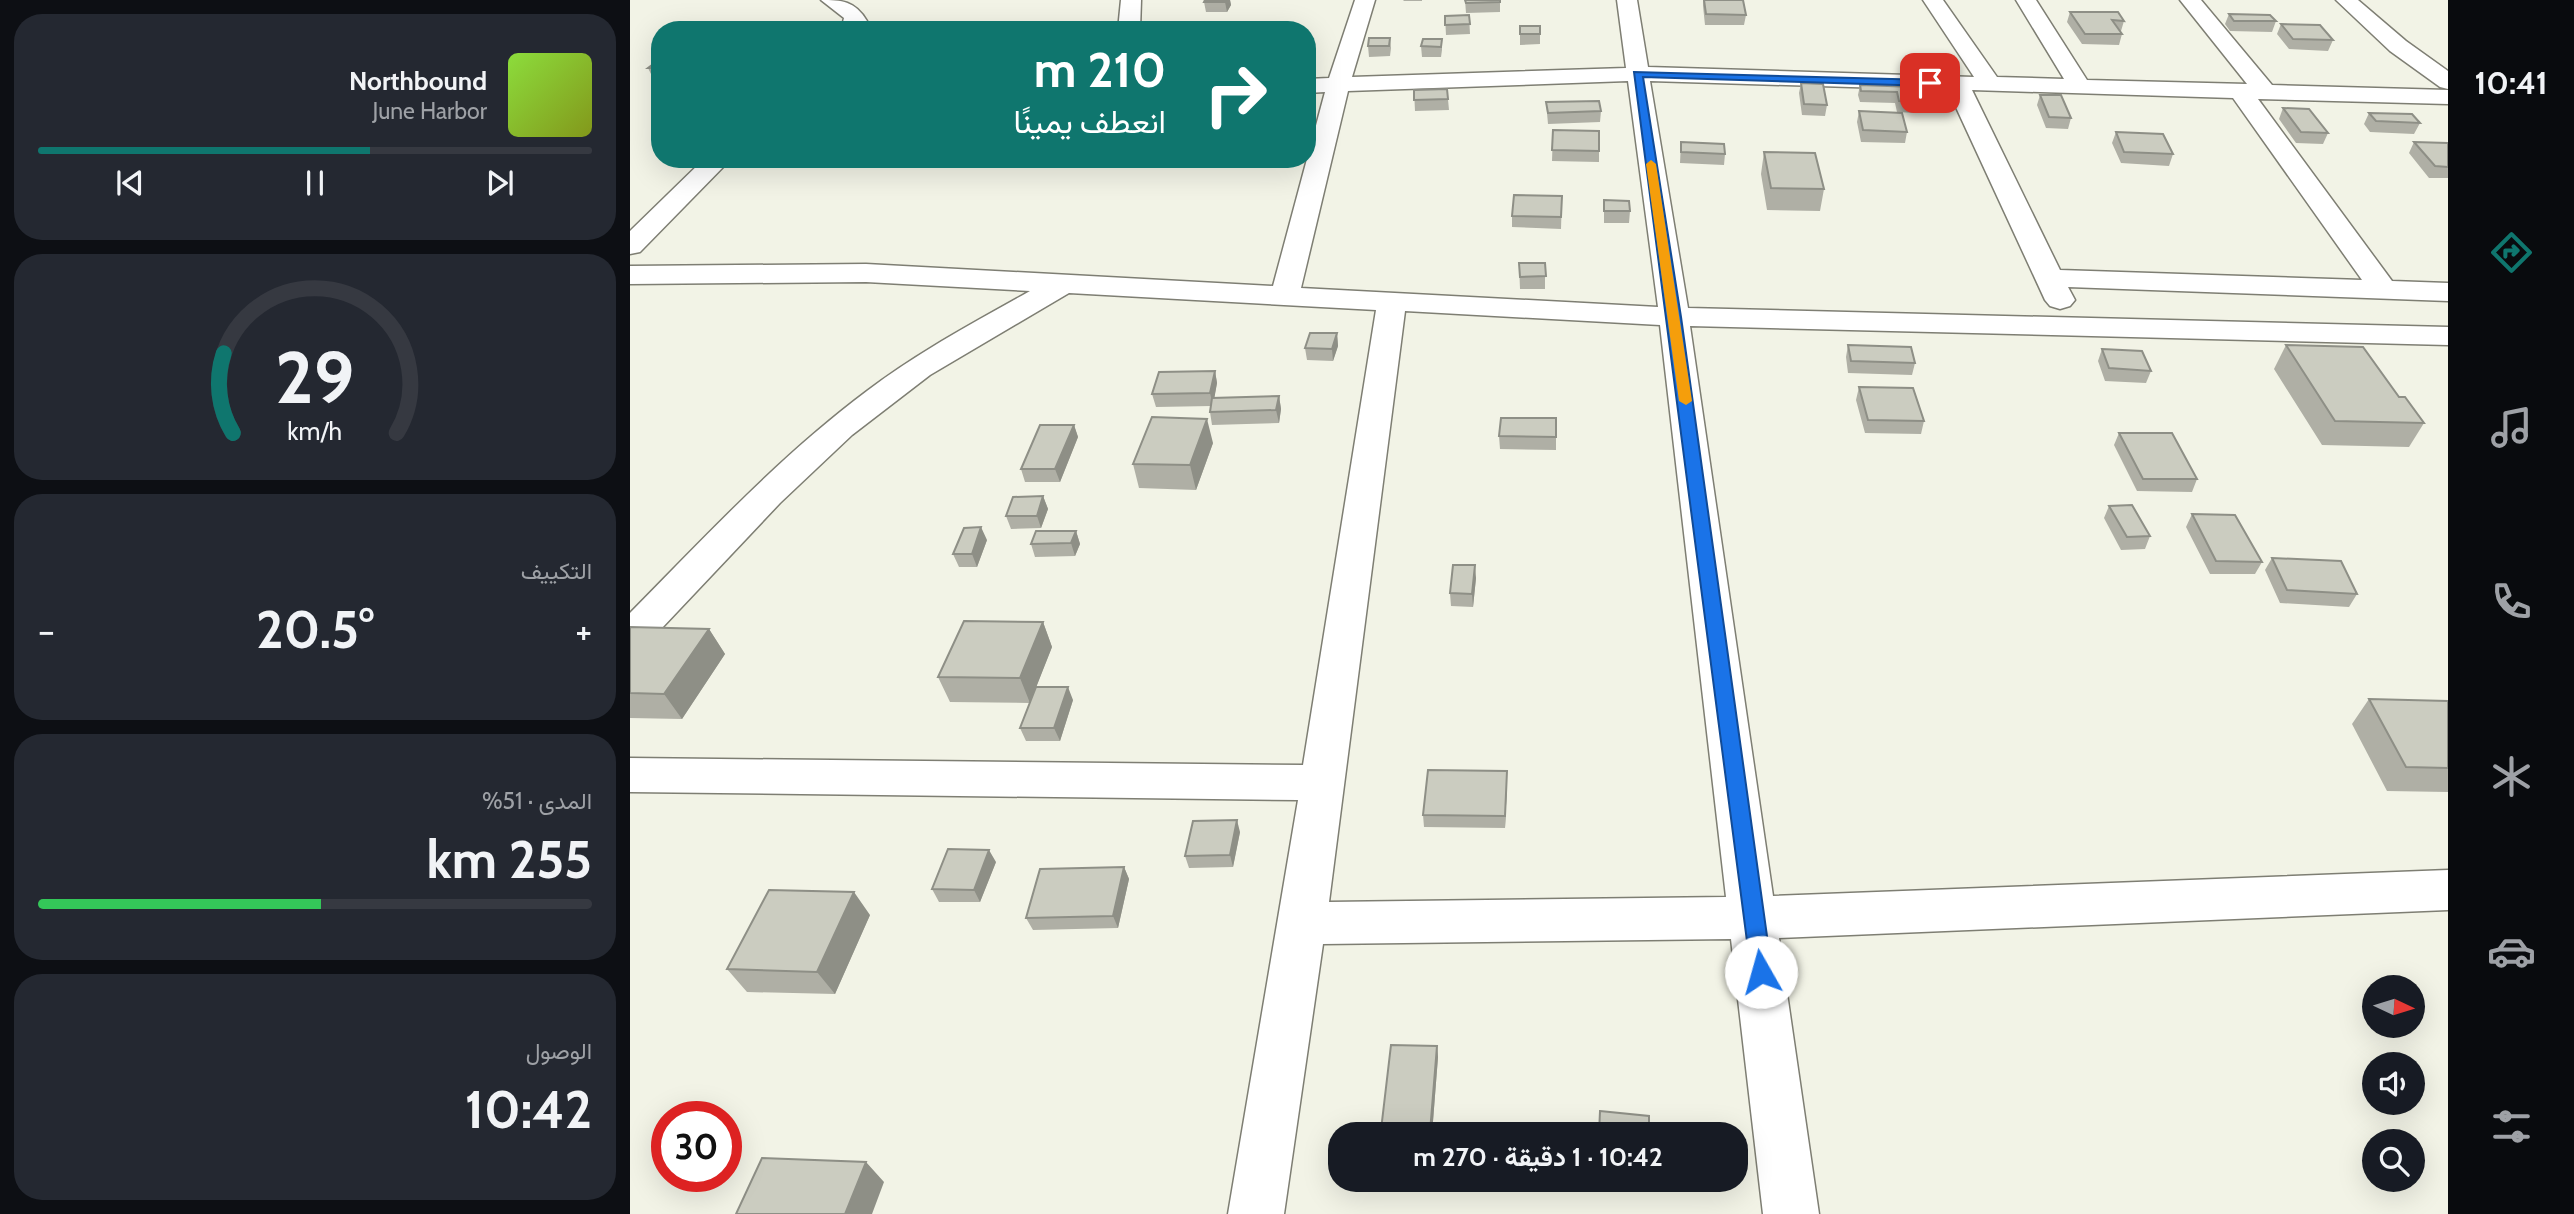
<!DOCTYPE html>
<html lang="ar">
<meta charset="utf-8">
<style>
body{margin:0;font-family:Cabin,Vazirmatn,sans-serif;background:#242831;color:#f1f3f6;direction:rtl;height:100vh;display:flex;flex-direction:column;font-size:26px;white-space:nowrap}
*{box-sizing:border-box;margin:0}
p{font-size:23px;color:#9ea1a6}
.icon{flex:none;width:38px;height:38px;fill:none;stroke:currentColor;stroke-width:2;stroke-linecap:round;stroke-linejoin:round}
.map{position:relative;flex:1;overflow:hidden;direction:ltr}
.drawer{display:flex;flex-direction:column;gap:14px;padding:14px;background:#0d0f14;width:630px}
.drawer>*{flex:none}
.banner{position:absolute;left:21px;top:21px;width:665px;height:147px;border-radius:28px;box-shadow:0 7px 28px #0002;direction:rtl;background:#0f766e;color:#fff;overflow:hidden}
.needle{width:46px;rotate:94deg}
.controls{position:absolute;left:1732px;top:975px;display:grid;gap:14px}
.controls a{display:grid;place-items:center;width:63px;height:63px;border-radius:50%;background:#171b24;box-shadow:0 7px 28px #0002;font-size:35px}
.speed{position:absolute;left:21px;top:1101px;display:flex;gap:14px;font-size:35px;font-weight:700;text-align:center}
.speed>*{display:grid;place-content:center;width:91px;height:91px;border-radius:50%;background:#171b24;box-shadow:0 7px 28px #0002;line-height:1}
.speed .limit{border:10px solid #d22;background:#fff;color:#111}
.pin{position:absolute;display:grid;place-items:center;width:60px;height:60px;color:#fff;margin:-30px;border-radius:14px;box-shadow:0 4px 10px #0006}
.me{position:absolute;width:77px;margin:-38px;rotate:353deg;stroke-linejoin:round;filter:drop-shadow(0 0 5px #0008)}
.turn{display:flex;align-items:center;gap:24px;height:147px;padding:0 35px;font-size:32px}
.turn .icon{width:91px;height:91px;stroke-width:2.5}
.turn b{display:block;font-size:49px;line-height:60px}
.big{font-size:52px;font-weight:700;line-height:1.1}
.drawer .widget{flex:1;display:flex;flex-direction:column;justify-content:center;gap:10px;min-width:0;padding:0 24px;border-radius:28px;background:#242831}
.drawer .dial{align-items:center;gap:0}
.dial svg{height:182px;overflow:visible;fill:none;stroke:#363941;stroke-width:7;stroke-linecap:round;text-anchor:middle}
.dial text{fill:#f1f3f6;stroke:none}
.song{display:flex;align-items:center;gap:21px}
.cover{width:84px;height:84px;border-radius:10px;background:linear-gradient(135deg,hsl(90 70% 55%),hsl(70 70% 35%))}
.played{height:7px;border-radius:4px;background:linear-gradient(90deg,#0f766e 60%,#363941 60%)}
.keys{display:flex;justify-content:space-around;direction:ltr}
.heat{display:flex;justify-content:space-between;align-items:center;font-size:38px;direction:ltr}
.charge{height:10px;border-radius:5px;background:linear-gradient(90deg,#34c759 51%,#363941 0)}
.trip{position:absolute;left:698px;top:1122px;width:420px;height:70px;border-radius:28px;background:#171b24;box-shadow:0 7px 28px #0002;font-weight:700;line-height:70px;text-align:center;direction:rtl}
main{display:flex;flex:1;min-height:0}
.dock{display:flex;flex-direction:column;width:126px;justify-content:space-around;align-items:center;background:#090b0e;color:#9ea1a6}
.dock .icon{width:49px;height:49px}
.dock .active{color:#0f766e}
.dock b{font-size:32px;color:#f1f3f6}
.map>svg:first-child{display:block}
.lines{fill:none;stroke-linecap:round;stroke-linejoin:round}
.street-casing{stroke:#7e7e73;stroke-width:3}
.street{fill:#fff;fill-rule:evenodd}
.wall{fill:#afafa5}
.shaded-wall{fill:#8e8f86}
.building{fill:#cbccc0;stroke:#8e8f86;stroke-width:2}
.route{fill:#1a73e8;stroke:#114b97;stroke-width:2}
.slow{fill:#f59e0b}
</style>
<main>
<nav class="dock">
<b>10:41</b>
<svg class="icon active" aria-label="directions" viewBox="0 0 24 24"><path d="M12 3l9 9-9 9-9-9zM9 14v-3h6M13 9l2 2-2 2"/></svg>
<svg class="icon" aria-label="music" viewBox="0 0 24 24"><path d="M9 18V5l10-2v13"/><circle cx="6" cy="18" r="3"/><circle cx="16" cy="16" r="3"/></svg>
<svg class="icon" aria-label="phone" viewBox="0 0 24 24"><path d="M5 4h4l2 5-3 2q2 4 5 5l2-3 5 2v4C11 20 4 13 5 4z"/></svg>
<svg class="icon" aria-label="climate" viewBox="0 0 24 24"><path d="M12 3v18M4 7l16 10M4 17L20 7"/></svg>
<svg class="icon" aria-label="car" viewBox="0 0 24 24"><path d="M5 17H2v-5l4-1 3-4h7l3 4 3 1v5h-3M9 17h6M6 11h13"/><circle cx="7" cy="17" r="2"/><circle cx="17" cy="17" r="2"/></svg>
<svg class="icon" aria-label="filters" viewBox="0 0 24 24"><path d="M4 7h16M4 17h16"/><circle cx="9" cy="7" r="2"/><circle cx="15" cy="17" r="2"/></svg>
</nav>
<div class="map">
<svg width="1818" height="1214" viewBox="0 0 1818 1214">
<rect width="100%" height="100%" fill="#f2f3e6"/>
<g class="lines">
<defs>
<path id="street" d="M191,0C212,0 225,1 237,21L233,30H211L214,18Z
M491,0H511L510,30H488Z
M725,0H745L722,77L996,68L987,0H1007L1018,67L1344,77L1293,0H1313L1367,77L1434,79L1386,0H1406L1457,80L1617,84L1550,0H1571L1642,85L1818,90V104L1628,99L1762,281L1818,283V301L1438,287L1445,300L1440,306L1430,309L1420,306L1415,300L1318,90L1020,81L1058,308L1818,327V345L1060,326L1143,896L1818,870V910L1149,938L1189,1214H1133L1101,939L693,944L654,1214H598L668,800L0,792V758L673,765L746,310L439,293L300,375L222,435L150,503L14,647L0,651V613C76,536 150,456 237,391C288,352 345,322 400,291L236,282L0,284V266L236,264L643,286L695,92L677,93V79L699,78ZM998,81L1028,307L671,288L718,91ZM1342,90L1603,98L1732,280L1430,270ZM775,311L1030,325L1096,897L699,902Z
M1706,0H1728L1776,41L1818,71V89L1810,87L1760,51Z
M74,159H101L10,252L0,254V231Z"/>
</defs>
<use href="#street" class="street-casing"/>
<use href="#street" class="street"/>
</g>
<path class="wall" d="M575,0H600L601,5L597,12H576L574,2Z
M773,0H792V1H774Z
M835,0L870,2V12L836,13Z
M1073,0H1113L1116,15L1114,25H1075L1073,6Z
M1440,12L1494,21L1491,31H1489L1492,34L1489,45L1452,44L1437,22Z
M1599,14L1646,21L1642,32L1600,31L1595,24Z
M839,15L840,34L816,35L815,16Z
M1651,24L1703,40L1698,51L1659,49L1647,34Z
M890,26H910V44L890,45Z
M760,38L761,48L760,56L739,57L738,46Z
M812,39V50L811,57H792L791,46Z
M30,59V79L23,78L18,68Z
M1171,83L1197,105L1195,116L1172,115L1169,93Z
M1230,85L1285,87L1289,102L1286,113L1267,112L1265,103L1230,102L1228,95Z
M817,89L819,110L785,111L784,90Z
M1410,95L1441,118L1438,129L1416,128L1407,105Z
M916,102L971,111L970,122L918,124Z
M1653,108L1698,133L1693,144L1666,143L1649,119Z
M1229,111L1277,132L1275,143L1231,142L1227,122Z
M1739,113L1790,123L1784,134L1740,132L1734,124Z
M923,130L969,131V162L922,161Z
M1486,132L1543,154L1539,166L1491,163L1482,143Z
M1051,142L1095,154L1094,165L1050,163Z
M1784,142L1818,143V178H1799L1779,153Z
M1134,152L1194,189L1190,211L1137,210L1131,174Z
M320,159H355L349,167H323Z
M932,196L931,229L882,227V216Z
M974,200L1000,211L999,223H974Z
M889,263H915V289H890Z
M707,333L708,346L703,361L677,360L675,348Z
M1218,345L1285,363L1282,375L1218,373L1216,357Z
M1656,345L1769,397L1794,423L1779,447L1692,445L1644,369Z
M1472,349L1521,371L1516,383L1475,381L1468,361Z
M585,371L587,383L584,398L649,396L651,409L649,423L582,425L580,412L581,406L526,407L522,394Z
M1229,387L1294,421L1291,434L1235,433L1226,400Z
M926,418V450L870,449L869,436Z
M444,425L448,437L430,482H395L391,469Z
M1489,433L1567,479L1562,492L1507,491L1484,445Z
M583,443L566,490L509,488L503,464Z
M413,496L418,509L411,528L381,529L376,516Z
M1479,506L1520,536L1515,549L1491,550L1474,518Z
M1562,514L1632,562L1625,574H1580L1556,527Z
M446,531L450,544L445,556L405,557L401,544Z
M357,540L347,567H329L323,554Z
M1642,558L1727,594L1719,607L1650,603L1635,570Z
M846,578L843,607L821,606L820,593Z
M413,622L422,647L406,687L443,700L430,741H396L390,728L400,703L320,702L308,677Z
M0,627L79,629L95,654L52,719L0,718Z
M1739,699L1818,701V792L1757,791L1722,724Z
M877,784L875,828L794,827L793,815Z
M610,832L603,867L559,868L555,856Z
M366,862L350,902H309L302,889Z
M494,867L499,879L488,928L403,930L396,918Z
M240,915L205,994L117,992L97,969Z
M807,1046L808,1057L802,1134H752L751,1130Z"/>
<path class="shaded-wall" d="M596,0H600L601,5L597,12L595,2Z
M347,159H355L349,167Z
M707,333L708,346L703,361L702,349Z
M585,371L587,383L583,406L580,393Z
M649,396L651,409L649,423L646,410Z
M577,419L583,443L566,490L560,465Z
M444,425L448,437L430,482L425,469Z
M413,496L418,509L411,528L407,516Z
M351,527L357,540L347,567L342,554Z
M446,531L450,544L445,556L441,543Z
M845,565L846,578L843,607L842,594Z
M413,622L422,647L400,703L390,678Z
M79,629L95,654L52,719L34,694Z
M438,687L443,700L430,741L424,728Z
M877,771V784L875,828V816Z
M607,820L610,832L603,867L600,855Z
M359,850L366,862L350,902L344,890Z
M494,867L499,879L488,928L483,916Z
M224,892L240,915L205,994L187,972Z
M807,1046L808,1057L802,1134H800Z
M236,1162L254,1182L242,1214H215Z"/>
<path class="building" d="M575,0H596L595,2H574Z
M835,0H870V2L836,3Z
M1074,0H1113L1116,15L1076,14Z
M1440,12H1488L1494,21L1482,20L1492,34H1455Z
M1599,14L1640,15L1646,21H1604Z
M839,15L840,24L815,25V16Z
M1651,24L1690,25L1703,40L1663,39Z
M890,26H910V34H890Z
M739,38H760L759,46H738Z
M793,39H812L811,47L791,46Z
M30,59V68H18Z
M1171,83L1193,84L1197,105L1174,104Z
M1230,85L1285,87L1289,102L1269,101L1267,92L1231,91Z
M817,89L818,99L784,100V90Z
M1410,95H1431L1441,118L1419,117Z
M969,101L971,111L918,113L916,102Z
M1653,108L1679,109L1698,133L1671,132Z
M1229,111L1272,113L1277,132L1233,130Z
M1739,113L1782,114L1790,123L1746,121Z
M923,130L969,131V151L922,150Z
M1486,132L1533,134L1543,154L1494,152Z
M1051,142L1094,144L1095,154L1051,152Z
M1784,142L1818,143V167L1805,166Z
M1134,152L1185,153L1194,189L1141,188Z
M884,195L932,196L931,217L882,216Z
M974,200L999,201L1000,211H974Z
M889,263H915L916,276L890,277Z
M680,333H707L702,349L675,348Z
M1218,345L1281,347L1285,363L1221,361Z
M1656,345L1733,347L1769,397H1775L1794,423L1705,421Z
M1472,349L1512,351L1521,371L1479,368Z
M585,371L580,393L522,394L529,372Z
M1229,387L1283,388L1294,421L1238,420Z
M649,396L646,410L580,412L582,398Z
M522,417L577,419L560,465L503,464Z
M871,418H926V437L869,436Z
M410,425H444L425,469H391Z
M1489,433H1542L1567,479H1513Z
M413,496L407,516H376L383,497Z
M1502,505L1520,536L1497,537L1479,506Z
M1562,514L1605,515L1632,562L1586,561Z
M351,527L342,554H323L334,528Z
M406,531H446L441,543L401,544Z
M1642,558L1711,561L1727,594L1657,590Z
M823,565H845L842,594L820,593Z
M334,621L413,622L390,678L308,677Z
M0,627L79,629L34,694L0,693Z
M406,687H438L424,728H390Z
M1739,699L1818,701V768L1776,767Z
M798,770L877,771L875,816L793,815Z
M607,820L600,855L555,856L563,821Z
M318,849L359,850L344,890L302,889Z
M494,867L483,916L396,918L410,869Z
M139,890L224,892L187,972L97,969Z
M761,1045L807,1046L800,1132L751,1130Z
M970,1111L1019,1116V1134H969Z
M132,1158L236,1162L215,1214H106Z"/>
<path class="route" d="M1004,72L1300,80L1305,83L1300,86L1013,77L1051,317L1142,972L1139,978L1131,981L1124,978L1121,972Z"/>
<path class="slow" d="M1021,160L1026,164L1062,401L1056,405L1049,401L1016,164Z"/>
</svg>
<div class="controls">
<a><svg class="needle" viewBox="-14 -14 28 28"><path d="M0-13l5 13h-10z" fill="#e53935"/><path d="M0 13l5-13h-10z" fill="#9ea1a6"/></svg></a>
<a><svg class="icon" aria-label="sound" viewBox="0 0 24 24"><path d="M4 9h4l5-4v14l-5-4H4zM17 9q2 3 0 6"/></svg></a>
<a><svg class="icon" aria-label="search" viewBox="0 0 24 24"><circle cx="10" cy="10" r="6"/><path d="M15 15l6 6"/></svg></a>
</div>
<div class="speed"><div class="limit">30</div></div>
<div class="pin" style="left:1300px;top:83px;background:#d93025"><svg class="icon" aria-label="arrive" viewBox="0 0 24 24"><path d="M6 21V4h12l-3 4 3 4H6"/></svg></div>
<svg class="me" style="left:1131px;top:972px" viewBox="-20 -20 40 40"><circle r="19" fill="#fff"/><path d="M0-13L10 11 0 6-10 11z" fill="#1a73e8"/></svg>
<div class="trip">10:42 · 1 دقيقة · 270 m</div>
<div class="banner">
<div class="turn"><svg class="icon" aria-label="right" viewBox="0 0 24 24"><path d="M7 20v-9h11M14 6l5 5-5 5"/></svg><div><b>210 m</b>انعطف يمينًا</div></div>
</div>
</div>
<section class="drawer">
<div class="widget">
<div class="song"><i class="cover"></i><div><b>Northbound</b><p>June Harbor</p></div></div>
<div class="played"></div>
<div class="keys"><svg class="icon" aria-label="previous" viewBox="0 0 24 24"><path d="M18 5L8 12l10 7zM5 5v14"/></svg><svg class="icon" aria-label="pause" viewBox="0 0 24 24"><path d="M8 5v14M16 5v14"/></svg><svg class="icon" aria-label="next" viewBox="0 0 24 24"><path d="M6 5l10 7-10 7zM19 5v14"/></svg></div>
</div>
<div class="widget dial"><svg viewBox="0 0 100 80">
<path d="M14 69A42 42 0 1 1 86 69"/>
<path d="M14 69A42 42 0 0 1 10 34" stroke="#0f766e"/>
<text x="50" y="56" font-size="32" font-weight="700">29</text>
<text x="50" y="72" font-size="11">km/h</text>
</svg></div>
<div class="widget"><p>التكييف</p>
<div class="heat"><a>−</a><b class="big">20.5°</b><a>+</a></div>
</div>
<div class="widget"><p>المدى · 51%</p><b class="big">255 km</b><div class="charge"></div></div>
<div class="widget"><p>الوصول</p><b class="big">10:42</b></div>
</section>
</main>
